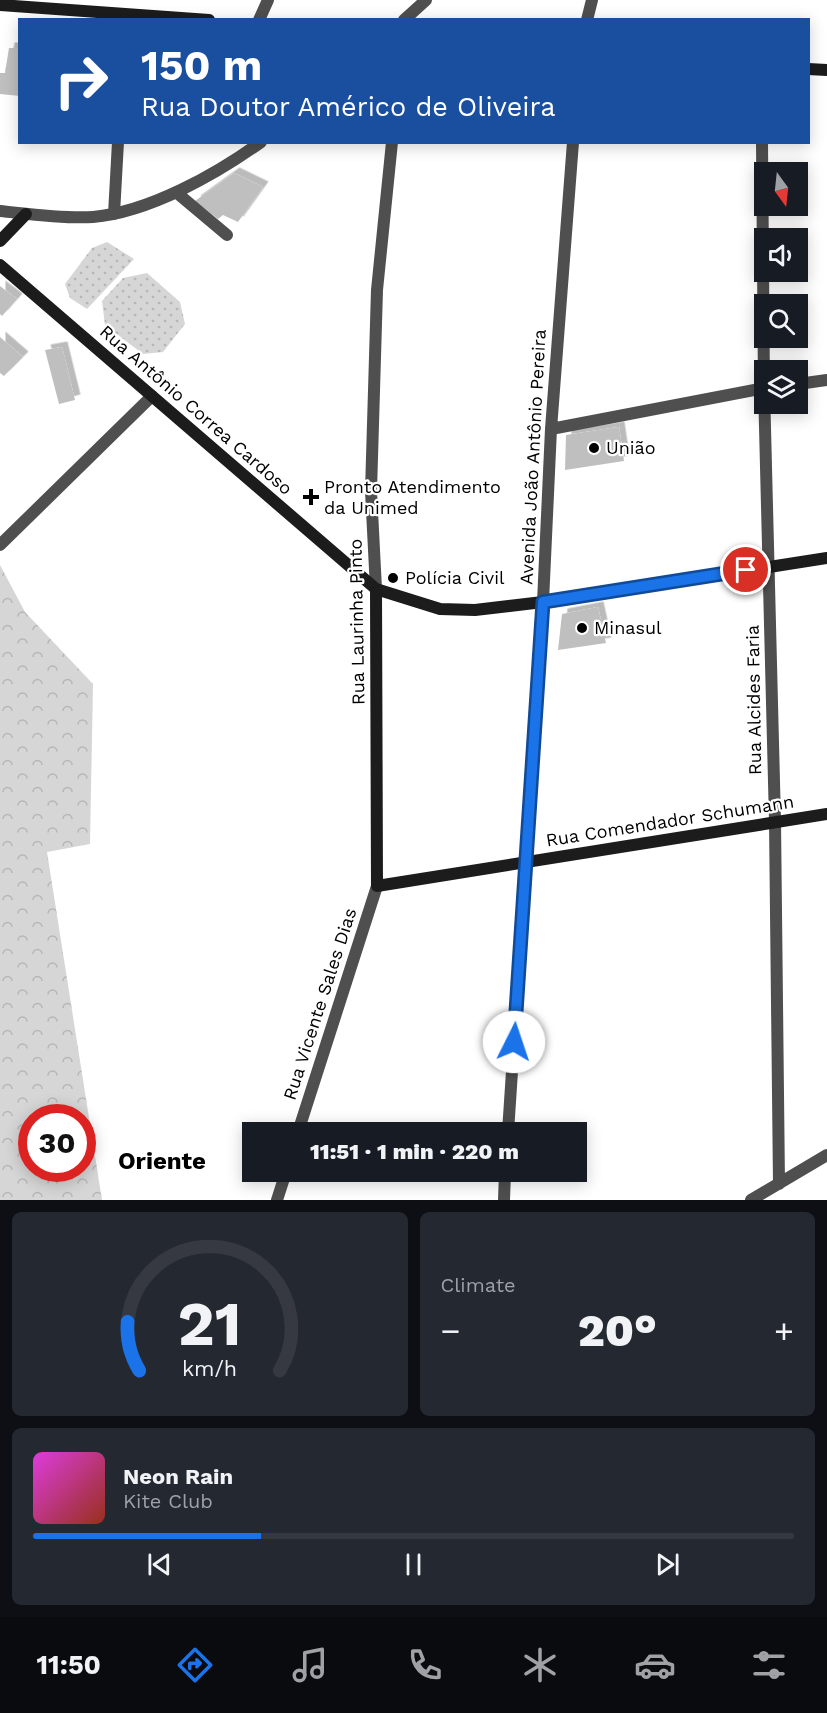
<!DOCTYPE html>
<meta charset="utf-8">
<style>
body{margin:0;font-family:"Work Sans",sans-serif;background:#242831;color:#f1f3f6;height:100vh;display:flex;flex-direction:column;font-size:22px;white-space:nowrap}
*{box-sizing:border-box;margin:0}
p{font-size:20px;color:#9ea1a6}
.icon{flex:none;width:33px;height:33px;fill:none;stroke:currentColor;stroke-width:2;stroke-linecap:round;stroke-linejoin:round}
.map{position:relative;height:1200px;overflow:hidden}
.sheet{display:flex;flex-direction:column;gap:12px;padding:12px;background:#0d0f14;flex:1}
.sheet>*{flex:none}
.top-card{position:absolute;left:18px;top:18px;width:792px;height:126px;border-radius:0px;box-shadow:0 3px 15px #0003;background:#1a4fa0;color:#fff;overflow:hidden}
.needle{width:39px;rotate:165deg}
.fabs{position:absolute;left:754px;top:162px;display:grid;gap:12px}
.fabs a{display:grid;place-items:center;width:54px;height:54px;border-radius:0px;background:#171b24;box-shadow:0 3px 15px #0003;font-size:30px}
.speed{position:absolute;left:18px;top:1104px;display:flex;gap:12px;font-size:30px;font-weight:700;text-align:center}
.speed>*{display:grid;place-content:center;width:78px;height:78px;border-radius:50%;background:#171b24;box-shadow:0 3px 15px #0003;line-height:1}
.speed .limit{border:9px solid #d22;background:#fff;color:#111}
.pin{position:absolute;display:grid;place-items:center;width:51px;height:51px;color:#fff;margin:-26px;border:3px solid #fff;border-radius:50%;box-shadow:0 2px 6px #0007}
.me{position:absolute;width:66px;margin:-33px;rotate:4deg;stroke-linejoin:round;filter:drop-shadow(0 0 4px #0008)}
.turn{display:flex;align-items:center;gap:21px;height:126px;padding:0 24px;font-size:27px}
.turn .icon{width:78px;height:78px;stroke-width:2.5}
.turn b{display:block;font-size:42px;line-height:51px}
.big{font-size:45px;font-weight:800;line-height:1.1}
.sheet .tile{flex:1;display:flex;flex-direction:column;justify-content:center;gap:9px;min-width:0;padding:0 21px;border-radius:9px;background:#242831}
.sheet .dial{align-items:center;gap:0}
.dial svg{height:156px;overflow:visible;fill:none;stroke:#363941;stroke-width:7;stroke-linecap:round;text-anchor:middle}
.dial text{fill:#f1f3f6;stroke:none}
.song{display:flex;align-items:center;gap:18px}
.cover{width:72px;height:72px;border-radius:9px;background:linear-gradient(135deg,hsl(300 70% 55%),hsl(10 70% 35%))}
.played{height:6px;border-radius:3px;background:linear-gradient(90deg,#1a73e8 30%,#363941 30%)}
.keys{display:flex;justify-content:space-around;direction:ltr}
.heat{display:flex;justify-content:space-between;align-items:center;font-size:33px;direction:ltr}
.sheet .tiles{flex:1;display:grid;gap:12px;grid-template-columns:1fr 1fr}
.tile:last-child{grid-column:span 2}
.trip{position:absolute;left:242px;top:1122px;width:345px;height:60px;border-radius:0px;background:#171b24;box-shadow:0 3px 15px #0003;font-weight:800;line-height:60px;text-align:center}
.menu{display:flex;height:96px;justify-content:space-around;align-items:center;background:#090b0e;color:#9ea1a6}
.menu .icon{width:42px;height:42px}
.menu .current{color:#1a73e8}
.menu b{font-size:27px;color:#f1f3f6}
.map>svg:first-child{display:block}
.grass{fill:url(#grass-dots)}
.forest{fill:url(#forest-crowns);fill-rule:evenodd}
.building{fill:#bfbfbf;filter:url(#shadow)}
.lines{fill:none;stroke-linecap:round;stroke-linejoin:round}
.street{stroke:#4f4f4f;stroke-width:12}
.secondary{stroke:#1c1c1c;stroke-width:12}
.route-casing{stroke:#114b97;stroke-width:15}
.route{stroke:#1a73e8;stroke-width:10}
.poi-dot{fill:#000;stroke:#fff;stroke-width:2}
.labels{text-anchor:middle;stroke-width:4.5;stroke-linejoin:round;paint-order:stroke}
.street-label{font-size:18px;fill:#000;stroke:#fff}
.poi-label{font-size:18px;fill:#000;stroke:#fff;text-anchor:start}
.district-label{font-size:24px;font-weight:bold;fill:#000;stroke:#fff}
</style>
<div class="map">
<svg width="827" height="1200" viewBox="0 0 827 1200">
<defs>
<pattern id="grass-dots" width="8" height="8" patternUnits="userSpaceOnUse" patternTransform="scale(1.5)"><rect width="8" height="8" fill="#d6d6d6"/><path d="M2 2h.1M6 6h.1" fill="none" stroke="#b6b6b6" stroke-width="1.8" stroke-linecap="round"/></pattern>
<pattern id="forest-crowns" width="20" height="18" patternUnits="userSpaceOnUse" patternTransform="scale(1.5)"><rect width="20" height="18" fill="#d6d6d6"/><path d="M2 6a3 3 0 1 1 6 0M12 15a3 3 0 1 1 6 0" fill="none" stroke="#b6b6b6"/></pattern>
<filter id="shadow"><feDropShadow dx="5.5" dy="-5.5" stdDeviation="0" flood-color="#0004"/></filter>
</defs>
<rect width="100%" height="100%" fill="#fff"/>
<path class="grass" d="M107,242L134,259L87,309L70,298L65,284L92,248Z
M147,273L180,302L185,324L163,352L143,354L105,325L102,301L123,278Z"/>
<path class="forest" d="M0,565L25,612L93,684L90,844L47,852L102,1200H0ZM32,1118H82V1168H32Z"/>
<path class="building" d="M9,48H20V96L0,94V73H5Z
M234,173L263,187L238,222L223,215L218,219L195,201Z
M0,286L17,299L2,316L0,314Z
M0,337L23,357L4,376L0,373Z
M62,347L75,400L59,404L45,350Z
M619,427L624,461L565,470L566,435Z
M598,607L606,643L558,650L562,614Z"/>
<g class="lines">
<path class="street" d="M259,20L268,0
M404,20L426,0
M587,20L592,0
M762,142L764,388L775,821L779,1184
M177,193L227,235
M0,211C29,214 64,219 93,217C149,212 215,175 261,142
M114,214L118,142
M798,384L827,380
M551,429L765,388
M0,545L152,396
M376,589L371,491L377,290L392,142
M298,1132L377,886
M508,1132L543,602L551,429L573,142
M277,1200L286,1172
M504,1200L505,1172
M751,1200L827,1155"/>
<path class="secondary" d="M0,5L209,20
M808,69L827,70
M0,241L26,214
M0,265L376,589L440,609L475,610L543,602L827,558
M376,589L377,886L827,814"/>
</g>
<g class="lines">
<defs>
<path id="route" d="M514,1042L543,602L746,570"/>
</defs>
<use href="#route" class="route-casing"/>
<use href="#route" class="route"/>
</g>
<g class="poi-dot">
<circle cx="594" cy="448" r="6"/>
<path d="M308 488h6v6h6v6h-6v6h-6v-6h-6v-6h6z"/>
<circle cx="393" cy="578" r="6"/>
<circle cx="582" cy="628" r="6"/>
</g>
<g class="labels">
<g class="street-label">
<text transform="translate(196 410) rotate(41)" y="6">Rua Antônio Correa Cardoso</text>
<text transform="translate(533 457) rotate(-87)" y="6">Avenida João Antônio Pereira</text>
<text transform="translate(357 622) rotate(-91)" y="6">Rua Laurinha Pinto</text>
<text transform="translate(754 700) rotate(-91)" y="6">Rua Alcides Faria</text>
<text transform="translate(670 821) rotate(-9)" y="6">Rua Comendador Schumann</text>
<text transform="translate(320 1004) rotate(-72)" y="6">Rua Vicente Sales Dias</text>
</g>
<g class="poi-label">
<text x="606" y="454">União</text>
<text x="324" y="493">Pronto Atendimento<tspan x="324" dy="21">da Unimed</tspan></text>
<text x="405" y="584">Polícia Civil</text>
<text x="594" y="634">Minasul</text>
</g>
<g class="district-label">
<text x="162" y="1169">Oriente</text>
</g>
</g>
</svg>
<div class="fabs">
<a><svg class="needle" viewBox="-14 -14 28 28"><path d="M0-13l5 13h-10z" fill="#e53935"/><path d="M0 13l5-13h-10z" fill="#9ea1a6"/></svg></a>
<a><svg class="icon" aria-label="sound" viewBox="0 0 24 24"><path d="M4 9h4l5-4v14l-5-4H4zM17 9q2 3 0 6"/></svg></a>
<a><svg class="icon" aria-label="search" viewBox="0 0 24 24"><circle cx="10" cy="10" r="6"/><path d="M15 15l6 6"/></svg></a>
<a><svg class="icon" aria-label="layers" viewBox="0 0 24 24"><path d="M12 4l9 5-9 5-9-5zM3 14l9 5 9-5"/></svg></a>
</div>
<div class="speed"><div class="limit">30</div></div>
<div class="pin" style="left:746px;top:570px;background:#d93025"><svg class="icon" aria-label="arrive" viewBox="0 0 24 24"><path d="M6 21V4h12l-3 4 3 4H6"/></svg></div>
<svg class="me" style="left:514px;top:1042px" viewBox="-20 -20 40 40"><circle r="19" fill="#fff"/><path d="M0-13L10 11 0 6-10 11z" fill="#1a73e8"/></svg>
<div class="trip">11:51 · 1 min · 220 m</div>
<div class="top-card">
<div class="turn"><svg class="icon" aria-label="right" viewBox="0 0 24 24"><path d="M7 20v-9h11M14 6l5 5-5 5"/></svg><div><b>150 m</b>Rua Doutor Américo de Oliveira</div></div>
</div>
</div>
<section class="sheet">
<div class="tiles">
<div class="tile dial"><svg viewBox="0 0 100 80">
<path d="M14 69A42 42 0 1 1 86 69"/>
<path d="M14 69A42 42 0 0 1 8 44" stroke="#1a73e8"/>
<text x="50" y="56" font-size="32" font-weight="700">21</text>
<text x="50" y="72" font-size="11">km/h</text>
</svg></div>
<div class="tile"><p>Climate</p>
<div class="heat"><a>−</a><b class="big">20°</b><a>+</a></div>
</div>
<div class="tile">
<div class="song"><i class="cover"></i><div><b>Neon Rain</b><p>Kite Club</p></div></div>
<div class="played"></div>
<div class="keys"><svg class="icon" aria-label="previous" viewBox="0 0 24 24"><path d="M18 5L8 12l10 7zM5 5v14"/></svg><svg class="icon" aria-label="pause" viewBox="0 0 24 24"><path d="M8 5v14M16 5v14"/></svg><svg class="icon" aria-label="next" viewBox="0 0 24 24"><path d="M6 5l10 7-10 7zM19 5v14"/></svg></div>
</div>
</div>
</section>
<nav class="menu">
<b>11:50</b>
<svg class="icon current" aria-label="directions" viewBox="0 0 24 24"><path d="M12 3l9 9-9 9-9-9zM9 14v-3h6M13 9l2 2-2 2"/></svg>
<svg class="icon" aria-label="music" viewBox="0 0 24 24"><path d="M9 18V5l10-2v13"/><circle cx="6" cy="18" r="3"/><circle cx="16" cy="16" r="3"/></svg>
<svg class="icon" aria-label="phone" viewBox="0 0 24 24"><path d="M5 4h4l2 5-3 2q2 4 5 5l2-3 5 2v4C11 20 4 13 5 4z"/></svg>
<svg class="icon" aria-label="climate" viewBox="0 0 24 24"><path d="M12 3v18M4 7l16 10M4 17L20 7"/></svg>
<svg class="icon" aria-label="car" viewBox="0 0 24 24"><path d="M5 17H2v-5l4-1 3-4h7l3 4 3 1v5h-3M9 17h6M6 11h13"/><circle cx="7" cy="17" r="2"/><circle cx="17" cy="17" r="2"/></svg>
<svg class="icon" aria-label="filters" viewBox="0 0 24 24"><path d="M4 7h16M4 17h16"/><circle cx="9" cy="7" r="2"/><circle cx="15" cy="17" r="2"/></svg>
</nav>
